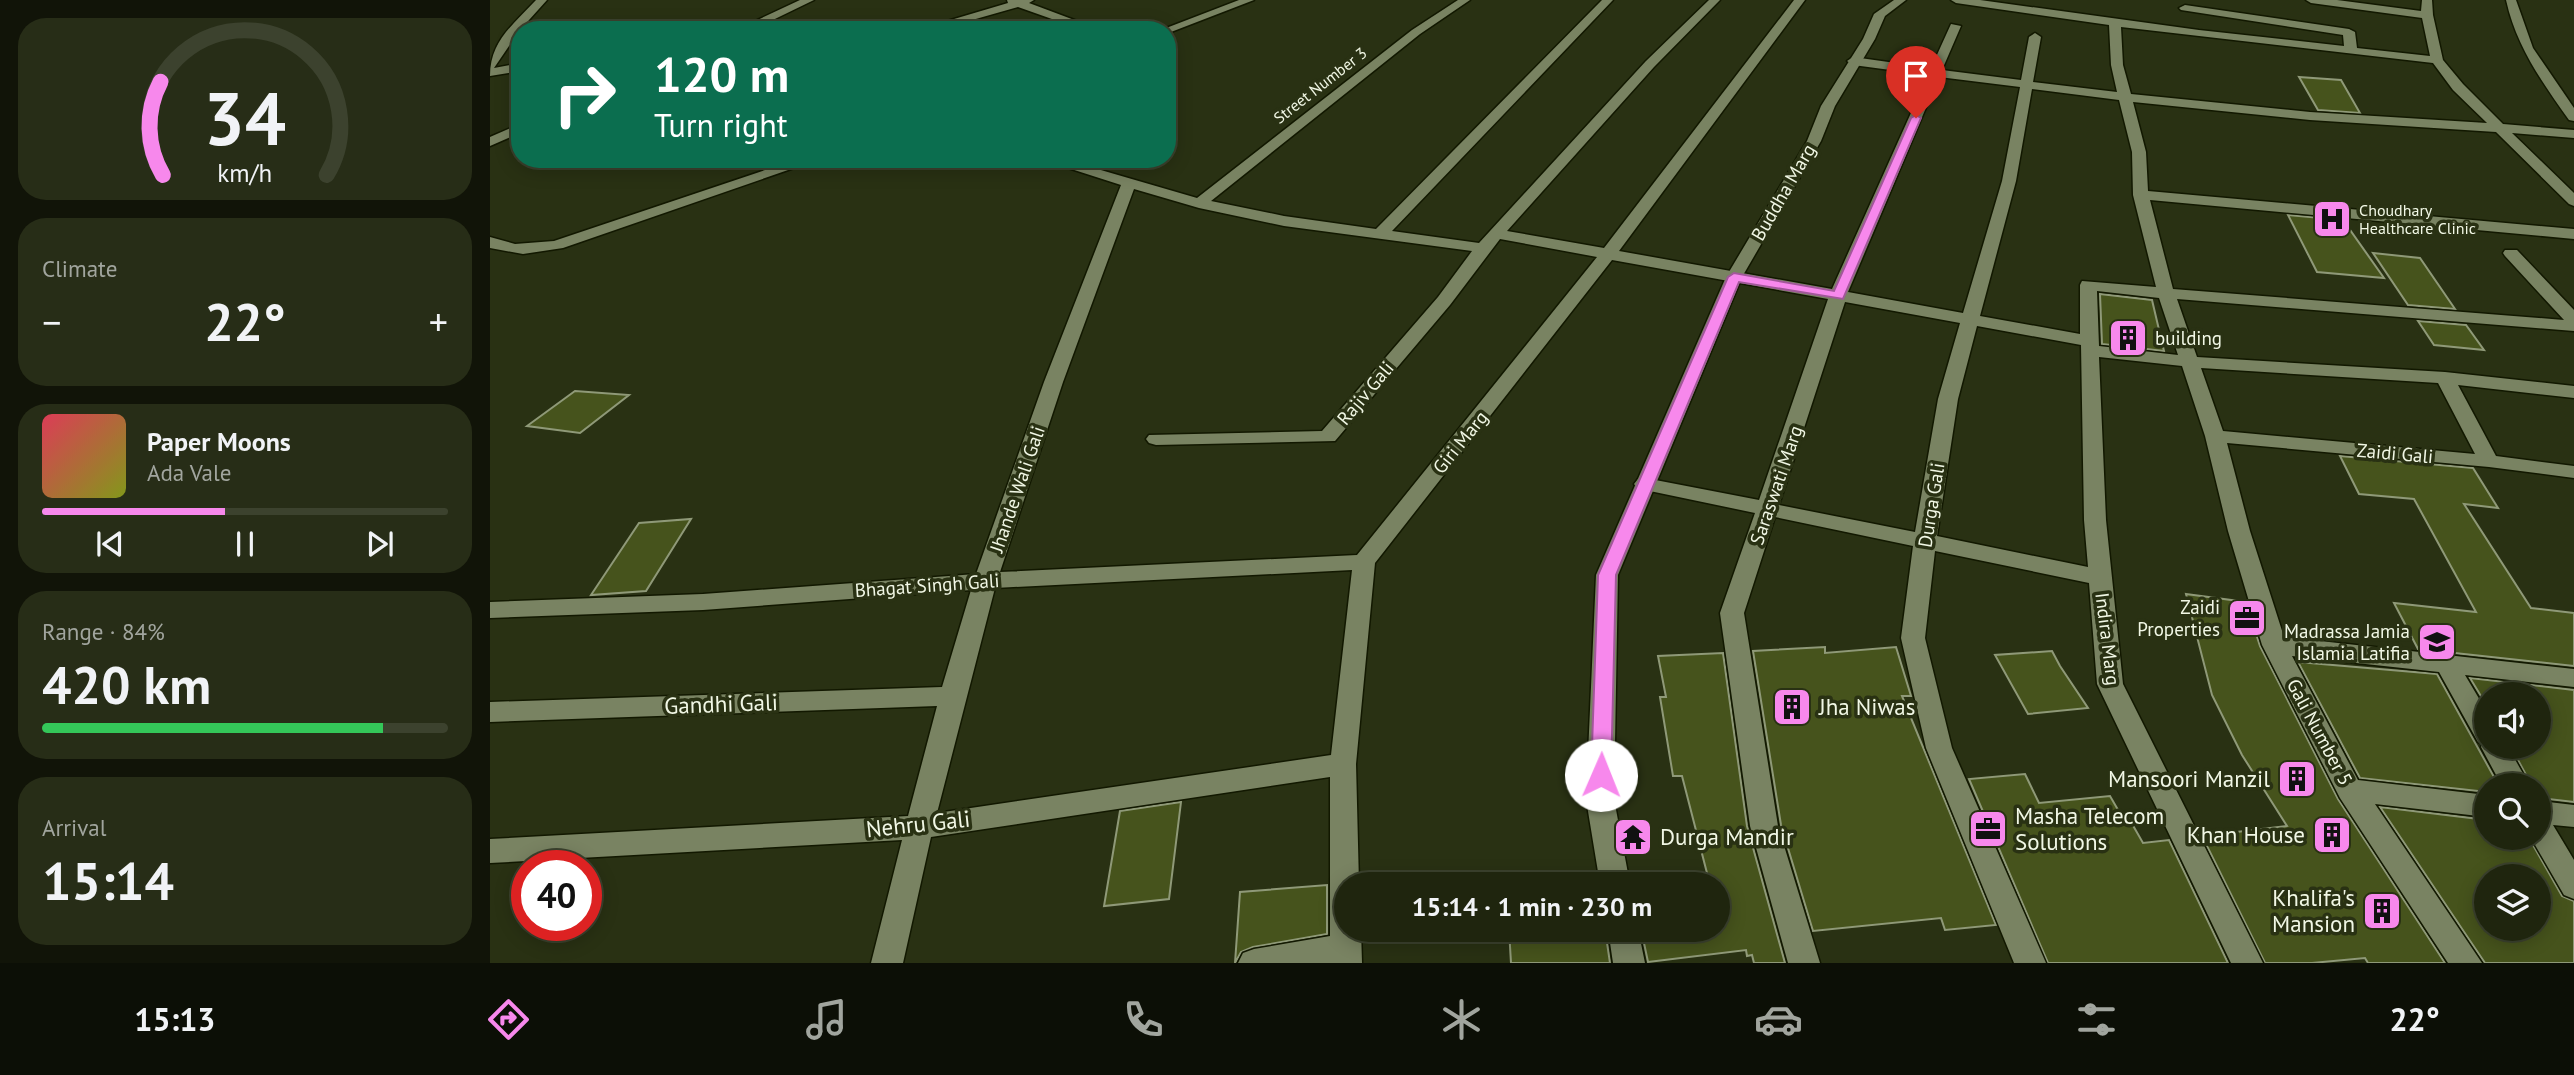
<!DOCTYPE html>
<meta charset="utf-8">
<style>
body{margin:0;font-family:"PT Sans",sans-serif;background:#272d17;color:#f1f3f6;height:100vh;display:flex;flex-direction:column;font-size:26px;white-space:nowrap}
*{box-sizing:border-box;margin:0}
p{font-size:23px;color:#a1a59e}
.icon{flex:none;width:38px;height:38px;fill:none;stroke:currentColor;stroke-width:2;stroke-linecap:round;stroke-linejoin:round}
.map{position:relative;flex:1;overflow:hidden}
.drawer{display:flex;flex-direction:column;gap:18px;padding:18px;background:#111408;width:490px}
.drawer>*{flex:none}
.top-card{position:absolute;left:21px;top:21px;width:665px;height:147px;border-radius:28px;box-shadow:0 4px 18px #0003,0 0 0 2px #3c422e;background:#0b6e4f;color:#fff;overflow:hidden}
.buttons{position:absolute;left:1984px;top:682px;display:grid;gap:14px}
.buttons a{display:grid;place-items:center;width:77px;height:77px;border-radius:50%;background:#1f250e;box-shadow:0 4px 18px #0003,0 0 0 2px #3c422e;font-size:35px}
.speed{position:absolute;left:21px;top:850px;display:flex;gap:14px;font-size:35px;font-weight:700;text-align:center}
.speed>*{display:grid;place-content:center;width:91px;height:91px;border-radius:50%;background:#1f250e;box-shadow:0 4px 18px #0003,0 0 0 2px #3c422e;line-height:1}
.speed .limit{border:10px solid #d22;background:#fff;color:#111}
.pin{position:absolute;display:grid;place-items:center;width:60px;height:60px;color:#fff;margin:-72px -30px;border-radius:50% 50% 50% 0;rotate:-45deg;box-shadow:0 0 7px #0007}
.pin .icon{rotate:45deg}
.me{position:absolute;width:77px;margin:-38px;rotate:1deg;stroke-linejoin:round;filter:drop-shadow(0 0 5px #0008)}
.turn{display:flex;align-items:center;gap:24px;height:147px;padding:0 28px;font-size:32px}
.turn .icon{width:91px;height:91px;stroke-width:2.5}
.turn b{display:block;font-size:49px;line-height:60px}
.big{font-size:52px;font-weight:600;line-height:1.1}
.drawer .widget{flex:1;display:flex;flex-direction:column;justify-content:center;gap:10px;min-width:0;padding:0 24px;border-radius:28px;background:#272d17}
.drawer .dial{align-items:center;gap:0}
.dial svg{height:182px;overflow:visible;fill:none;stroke:#3c422e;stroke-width:7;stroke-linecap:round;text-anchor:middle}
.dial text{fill:#f1f3f6;stroke:none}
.song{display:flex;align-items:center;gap:21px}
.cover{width:84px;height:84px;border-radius:10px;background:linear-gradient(135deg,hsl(350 70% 55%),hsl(70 70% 35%))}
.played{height:7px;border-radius:4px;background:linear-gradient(90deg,#f788ec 45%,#3c422e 45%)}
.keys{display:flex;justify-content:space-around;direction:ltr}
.heat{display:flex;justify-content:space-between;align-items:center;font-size:38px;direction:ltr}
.charge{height:10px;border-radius:5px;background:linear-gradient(90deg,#34c759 84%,#3c422e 0)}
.trip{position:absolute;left:844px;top:872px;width:396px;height:70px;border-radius:35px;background:#1f250e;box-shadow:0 4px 18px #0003,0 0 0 2px #3c422e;font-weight:600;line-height:70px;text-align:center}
.dock{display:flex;height:112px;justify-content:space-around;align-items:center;background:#0c0f06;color:#a1a59e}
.dock .icon{width:49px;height:49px}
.dock .active{color:#f788ec}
.dock b{font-size:32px;color:#f1f3f6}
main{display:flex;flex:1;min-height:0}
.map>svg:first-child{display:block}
.building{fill:#46531c;stroke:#8f9978;stroke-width:2;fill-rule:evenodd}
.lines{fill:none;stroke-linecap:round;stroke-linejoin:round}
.minor-casing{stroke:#121800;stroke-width:3}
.tertiary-casing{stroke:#121800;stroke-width:3}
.minor{fill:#798362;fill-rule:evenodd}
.tertiary{fill:#798362;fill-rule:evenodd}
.route{fill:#f788ec;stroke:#a15899;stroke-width:2}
.labels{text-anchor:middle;stroke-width:7;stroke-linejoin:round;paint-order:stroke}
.far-street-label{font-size:16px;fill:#f1f7e5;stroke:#293113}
.far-poi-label{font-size:16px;fill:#f1f7e5;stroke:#293113;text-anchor:start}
.street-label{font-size:19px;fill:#f1f7e5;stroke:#293113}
.poi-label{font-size:19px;fill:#f1f7e5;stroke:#293113;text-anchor:end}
.near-street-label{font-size:23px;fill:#f1f7e5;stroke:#293113}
.near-poi-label{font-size:23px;fill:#f1f7e5;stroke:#293113;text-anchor:start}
</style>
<main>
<section class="drawer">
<div class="widget dial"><svg viewBox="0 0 100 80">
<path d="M14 69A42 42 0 1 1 86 69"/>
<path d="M14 69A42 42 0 0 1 13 28" stroke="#f788ec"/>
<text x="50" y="56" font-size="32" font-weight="700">34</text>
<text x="50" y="72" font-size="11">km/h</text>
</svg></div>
<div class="widget"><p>Climate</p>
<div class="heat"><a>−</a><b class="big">22°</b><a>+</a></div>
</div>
<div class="widget">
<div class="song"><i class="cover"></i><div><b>Paper Moons</b><p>Ada Vale</p></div></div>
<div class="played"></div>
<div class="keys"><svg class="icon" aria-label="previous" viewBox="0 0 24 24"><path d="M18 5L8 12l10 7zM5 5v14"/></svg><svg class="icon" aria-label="pause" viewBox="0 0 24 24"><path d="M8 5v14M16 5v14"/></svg><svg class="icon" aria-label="next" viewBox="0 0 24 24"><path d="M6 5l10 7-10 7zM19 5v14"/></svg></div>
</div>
<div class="widget"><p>Range · 84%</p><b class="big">420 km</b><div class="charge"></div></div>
<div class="widget"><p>Arrival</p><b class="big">15:14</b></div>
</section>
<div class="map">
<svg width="2084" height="963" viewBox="0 0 2084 963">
<rect width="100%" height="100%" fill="#293113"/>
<path class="building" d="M1809,77L1851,80L1870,113L1828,110Z
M1798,215L1853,220L1894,278L1827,272Z
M1883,253L1930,258L1965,309L1918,305Z
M1610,294L1662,300L1674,351L1612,344Z
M1928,321L1976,325L1994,350L1944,345Z
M85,391L139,395L90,433L37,426Z
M1850,456L1983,468L2008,508L1974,504L2041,608L2084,613V666L1928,649L1904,603L1986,612L1924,499L1869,494Z
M201,519L156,591L101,595L149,523Z
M1696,594L1756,602L1770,646L1848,799L1955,963H1878L1875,958L1822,963H1775L1712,836L1797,826L1752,755L1722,695Z
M1335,647V653L1406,647L1421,696H1412L1506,925L1455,930L1451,918L1323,931L1291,825L1263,651Z
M1562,651L1570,666L1598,708L1538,714L1505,655Z
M1233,653L1257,826L1295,963H1264L1262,955L1257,956L1256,950L1158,962L1151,929H1227V884H1165L1218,877L1192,776H1183L1170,697H1176L1168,656Z
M1808,662L1947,674L2009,786H1997V792L1870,778Z
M1980,678L2084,690V802L2049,798V786H2042L2021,747H2049V695H1997V706Z
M1535,774L1549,803L1620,796L1631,815H1637L1653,843L1679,840L1738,963H1558L1479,779Z
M691,802L679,899L614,906L630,811Z
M1890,807L1997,820V838H2039L2072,896L2084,901V963H1995ZM1997,877H2049V929H1997Z
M837,885V934L763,947L751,952L745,963L750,892Z
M1019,929H1115L1120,963H1021Z"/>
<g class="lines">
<defs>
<path id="minor" d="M46,0H57L30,30L4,68L30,63V71L0,76C0,41 23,25 46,0Z
M544,0L539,3L611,30H593L528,7L447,30H427L518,3L517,0Z
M749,0H764L681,32L671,30Z
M968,0H980L930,34L721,201L794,216L886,229L1112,0H1123L902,231L989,243L1156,61L1219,0H1230L1164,67L1017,231L1114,248L1304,0H1315L1129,251L1342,289L1438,75L1363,65L1357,61L1363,57L1441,68L1461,24L1471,26L1452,70L1531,80L1539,37L1545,33L1551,37L1543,82L1627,92L1621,65L1619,25L1466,3L1461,0H1490L1709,30L1854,46L1853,35L1691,10L1689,8L1695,5L1859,29L1865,32L1867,48L1940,56L1932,18L1821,3L1816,0H1847L1931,11L1932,0H1942L1943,15L1953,60L1973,84L2013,124L2084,130V138L2022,133L2084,193V206L2079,204L2006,132L1820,120L1643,102L1656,152L1658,191L2084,229V239L1660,200L1683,289L2074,320L2015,256L2013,253L2015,250H2027L2084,310V331L1687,299L1707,357L1955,372L2084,386V398L1968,385L2006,456L2084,466V478L1999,467L1737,443L1760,531L1794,637L2084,669V687L1975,675L1997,712V747H2018L2040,786H2012L1991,747L1992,744L1988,742L1949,672L1802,656L1868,780L1997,795V817L1885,804L1992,963H1958L1850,798L1772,645L1738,531L1715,436L1692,366L1609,357L1616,520L1633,684L1773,963H1741L1607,684L1599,583L1445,551L1435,638L1462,748L1556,963H1524L1436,748L1411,638L1423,546L1285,517L1254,613L1288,826L1330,963H1298L1260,826L1230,613L1265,513L1155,490L1148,489L1144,484L1148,479L1155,478L1269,500L1338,299L1122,260L885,563L866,764L869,884H856V929H871L872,963H748L753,953L764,949L840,936V777L441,837L413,963H381L412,840L0,863V839L418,816L447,706L0,722V702L452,687L481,590L213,610L0,618V602L213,594L486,574L554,382L631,185L550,159H573L707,198L922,30ZM1631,27L1943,63L1963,90L1997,123L1820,112L1641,94L1633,65ZM1449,77L1530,87L1512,181L1473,313L1358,292ZM1542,89L1629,100L1642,152L1643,195L1666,287L1592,281L1590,285V334L1490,316L1526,181ZM644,189L709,208L794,226L982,251L948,297L832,431L659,435L656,439L659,443L666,445L845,441L960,305L1010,239L1107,257L867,555L510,572L573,382ZM1607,291L1669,298L1688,355L1609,346ZM1355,302L1470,323L1448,399L1425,532L1289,505ZM1487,326L1591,345L1594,520L1598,567L1447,536L1468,399ZM1711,368L1948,383L1985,454L1733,431ZM862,570L841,755L447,813L505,588Z
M2016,0H2026L2043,48L2084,108V121L2079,120C2052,82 2026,46 2016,0Z
M215,21L221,24L219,26L167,30L173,27Z
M308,159H330L73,248L33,254L0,248V237L25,244L64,241Z
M2049,801L2084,805V827L2063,825L2084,860V899L2074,895L2041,838H2049Z"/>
<path id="tertiary" d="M310,0H324L262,30H246Z
M1404,0H1416L1395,16L1385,39L1345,106L1331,141L1252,277L1128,575L1124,799L1140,884H1110L1096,799L1106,575L1236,277L1317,141L1331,106L1373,39L1384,14Z
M30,124V133L0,146V137Z
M1118,929H1148L1155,963H1123Z"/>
</defs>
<use href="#minor" class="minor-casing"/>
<use href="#tertiary" class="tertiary-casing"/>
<use href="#minor" class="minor"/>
<use href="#tertiary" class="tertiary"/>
</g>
<path class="route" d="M1426,115L1431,118L1353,299L1249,282L1126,575L1121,775L1118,781L1111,783L1104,781L1101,775L1108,575L1238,277L1244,273L1344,291L1421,118Z"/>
<defs>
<symbol id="hospital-square" viewBox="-11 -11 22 22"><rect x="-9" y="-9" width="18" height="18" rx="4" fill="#f788ec" stroke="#293113"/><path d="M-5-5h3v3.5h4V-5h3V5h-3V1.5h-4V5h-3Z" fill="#111"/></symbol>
<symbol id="building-square" viewBox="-11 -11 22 22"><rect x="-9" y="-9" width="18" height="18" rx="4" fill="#f788ec" stroke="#293113"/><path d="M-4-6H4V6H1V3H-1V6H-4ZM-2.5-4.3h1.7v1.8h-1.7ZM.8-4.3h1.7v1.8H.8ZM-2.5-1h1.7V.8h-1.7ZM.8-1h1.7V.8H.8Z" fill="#111"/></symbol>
<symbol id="office-square" viewBox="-11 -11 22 22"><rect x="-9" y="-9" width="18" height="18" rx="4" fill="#f788ec" stroke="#293113"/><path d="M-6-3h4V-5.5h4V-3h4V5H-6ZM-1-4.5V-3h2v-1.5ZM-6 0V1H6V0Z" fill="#111"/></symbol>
<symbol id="school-square" viewBox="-11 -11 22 22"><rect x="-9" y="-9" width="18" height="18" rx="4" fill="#f788ec" stroke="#293113"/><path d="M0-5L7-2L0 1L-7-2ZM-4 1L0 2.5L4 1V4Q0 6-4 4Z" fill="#111"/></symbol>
<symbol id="temple-square" viewBox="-11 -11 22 22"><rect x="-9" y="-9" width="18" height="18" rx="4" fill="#f788ec" stroke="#293113"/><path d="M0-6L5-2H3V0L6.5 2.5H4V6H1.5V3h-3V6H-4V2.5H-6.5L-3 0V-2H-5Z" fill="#111"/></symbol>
</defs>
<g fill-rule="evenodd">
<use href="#hospital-square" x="1820" y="197" width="44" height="44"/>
<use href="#building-square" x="1616" y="316" width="44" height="44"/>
<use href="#office-square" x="1735" y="596" width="44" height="44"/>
<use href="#school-square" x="1925" y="620" width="44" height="44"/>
<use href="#building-square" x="1280" y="685" width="44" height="44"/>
<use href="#building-square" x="1785" y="757" width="44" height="44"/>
<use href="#office-square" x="1476" y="807" width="44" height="44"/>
<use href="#building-square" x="1820" y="813" width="44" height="44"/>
<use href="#temple-square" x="1121" y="815" width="44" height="44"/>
<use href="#building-square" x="1870" y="889" width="44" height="44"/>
</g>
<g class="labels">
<g class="far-street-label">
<text transform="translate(830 85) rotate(-38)" y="6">Street Number 3</text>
</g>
<g class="far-poi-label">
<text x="1869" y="216">Choudhary<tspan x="1869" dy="18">Healthcare Clinic</tspan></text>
</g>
<g class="street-label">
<text transform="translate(1293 192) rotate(-60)" y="7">Buddha Marg</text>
<text transform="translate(875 393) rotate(-50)" y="7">Rajiv Gali</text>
<text transform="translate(970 442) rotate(-51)" y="7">Giri Marg</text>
<text transform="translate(1905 453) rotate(5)" y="7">Zaidi Gali</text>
<text transform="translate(1286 485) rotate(-71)" y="7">Saraswati Marg</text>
<text transform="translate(527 489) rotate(-71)" y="7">Jhande Wali Gali</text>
<text transform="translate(1441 505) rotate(-81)" y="7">Durga Gali</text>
<text transform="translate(437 585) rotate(-4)" y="7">Bhagat Singh Gali</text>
<text transform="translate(1618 639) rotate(83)" y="7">Indira Marg</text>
<text transform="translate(1830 732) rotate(62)" y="7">Gali Number 5</text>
</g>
<g class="poi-label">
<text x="1665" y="345" text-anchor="start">building</text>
<text x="1730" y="614">Zaidi<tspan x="1730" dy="22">Properties</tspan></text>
<text x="1920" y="638">Madrassa Jamia<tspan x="1920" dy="22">Islamia Latifia</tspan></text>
</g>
<g class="near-street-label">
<text transform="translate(231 704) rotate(-2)" y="8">Gandhi Gali</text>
<text transform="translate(428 824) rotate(-6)" y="8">Nehru Gali</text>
</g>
<g class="near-poi-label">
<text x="1329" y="715">Jha Niwas</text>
<text x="1780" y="787" text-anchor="end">Mansoori Manzil</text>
<text x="1525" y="824">Masha Telecom<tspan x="1525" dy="26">Solutions</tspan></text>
<text x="1815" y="843" text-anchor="end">Khan House</text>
<text x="1170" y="845">Durga Mandir</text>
<text x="1865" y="906" text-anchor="end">Khalifa's<tspan x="1865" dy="26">Mansion</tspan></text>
</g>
</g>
</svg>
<div class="buttons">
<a><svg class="icon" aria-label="sound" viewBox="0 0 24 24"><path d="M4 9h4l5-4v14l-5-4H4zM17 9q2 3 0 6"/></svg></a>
<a><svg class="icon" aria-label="search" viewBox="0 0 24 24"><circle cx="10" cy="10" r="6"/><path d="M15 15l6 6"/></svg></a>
<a><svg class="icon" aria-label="layers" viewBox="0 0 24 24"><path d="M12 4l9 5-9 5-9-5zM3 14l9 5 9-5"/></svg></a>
</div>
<div class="speed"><div class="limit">40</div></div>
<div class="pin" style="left:1426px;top:118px;background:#d93025"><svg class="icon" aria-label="arrive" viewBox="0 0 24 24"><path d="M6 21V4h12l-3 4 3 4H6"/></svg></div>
<svg class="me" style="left:1111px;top:775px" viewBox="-20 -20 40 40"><circle r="19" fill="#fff"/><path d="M0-13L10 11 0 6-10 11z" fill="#f788ec"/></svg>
<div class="trip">15:14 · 1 min · 230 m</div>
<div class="top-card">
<div class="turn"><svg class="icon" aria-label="right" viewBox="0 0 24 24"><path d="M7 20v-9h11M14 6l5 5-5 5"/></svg><div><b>120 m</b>Turn right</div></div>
</div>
</div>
</main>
<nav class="dock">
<b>15:13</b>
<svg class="icon active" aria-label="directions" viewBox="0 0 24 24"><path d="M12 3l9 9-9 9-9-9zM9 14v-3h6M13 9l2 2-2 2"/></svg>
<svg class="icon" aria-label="music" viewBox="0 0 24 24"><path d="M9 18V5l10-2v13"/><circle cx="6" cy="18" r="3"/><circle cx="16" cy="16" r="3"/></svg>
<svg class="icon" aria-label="phone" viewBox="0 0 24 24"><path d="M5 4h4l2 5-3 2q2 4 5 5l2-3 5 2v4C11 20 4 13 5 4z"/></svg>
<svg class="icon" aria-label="climate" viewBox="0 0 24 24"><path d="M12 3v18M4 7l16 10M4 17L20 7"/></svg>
<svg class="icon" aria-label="car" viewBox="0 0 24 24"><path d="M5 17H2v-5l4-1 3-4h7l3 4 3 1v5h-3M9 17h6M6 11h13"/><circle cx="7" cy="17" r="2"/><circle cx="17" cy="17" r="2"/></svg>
<svg class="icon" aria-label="filters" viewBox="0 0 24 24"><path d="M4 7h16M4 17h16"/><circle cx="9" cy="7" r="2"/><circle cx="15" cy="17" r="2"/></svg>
<b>22°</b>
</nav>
